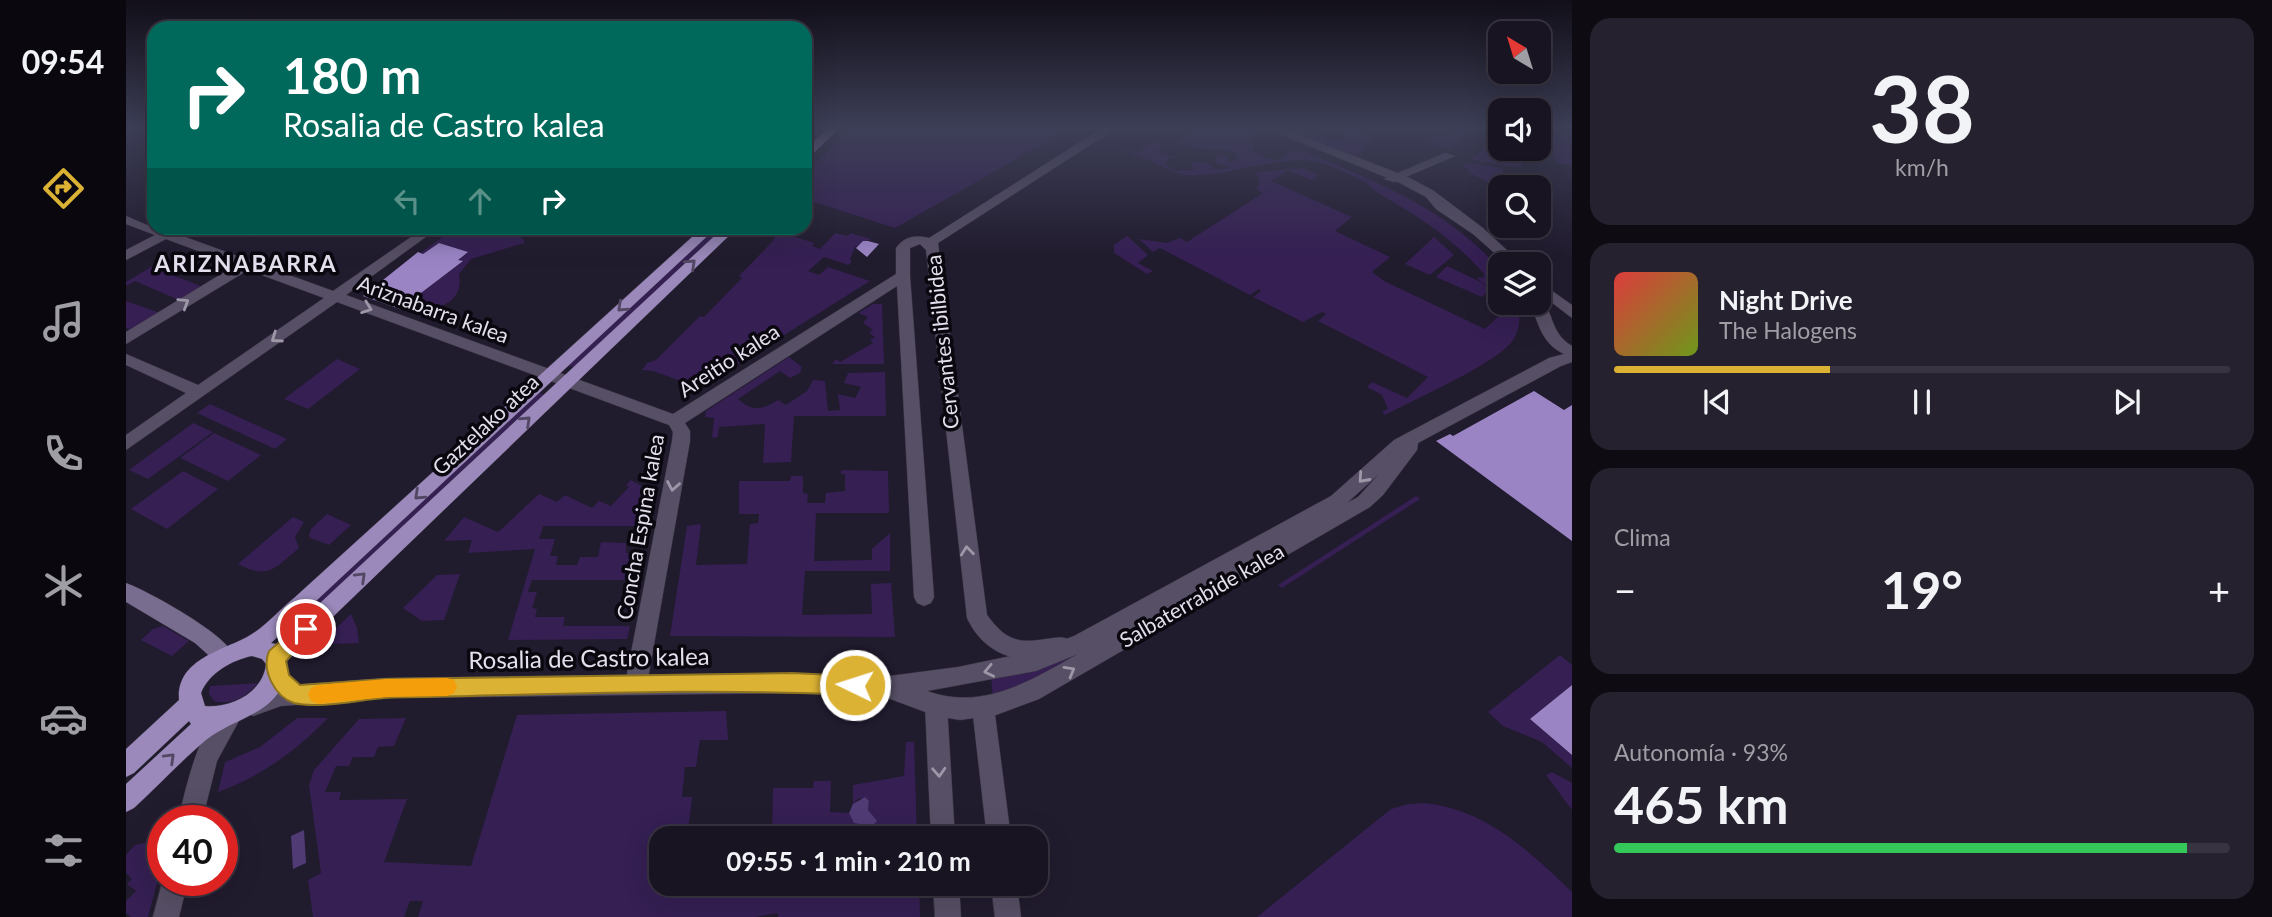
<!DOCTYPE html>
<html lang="es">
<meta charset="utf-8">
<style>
body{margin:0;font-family:Lato,sans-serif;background:#26212f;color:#f1f3f6;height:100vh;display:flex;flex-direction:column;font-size:26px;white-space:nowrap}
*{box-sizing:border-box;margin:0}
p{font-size:23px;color:#9f9ea5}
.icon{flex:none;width:38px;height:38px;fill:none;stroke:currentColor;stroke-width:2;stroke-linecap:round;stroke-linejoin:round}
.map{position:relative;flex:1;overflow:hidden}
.details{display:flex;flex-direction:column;gap:18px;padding:18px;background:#0e0b13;width:700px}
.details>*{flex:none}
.banner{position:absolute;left:21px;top:21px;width:665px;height:214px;border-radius:21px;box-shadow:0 7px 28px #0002,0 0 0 2px #373340;background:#00695c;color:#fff;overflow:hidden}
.needle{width:46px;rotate:322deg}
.buttons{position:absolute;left:1362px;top:21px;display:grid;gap:14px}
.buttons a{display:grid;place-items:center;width:63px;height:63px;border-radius:14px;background:#191422;box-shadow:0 7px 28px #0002,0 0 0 2px #373340;font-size:35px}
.speed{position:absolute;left:21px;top:805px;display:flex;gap:14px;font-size:35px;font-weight:700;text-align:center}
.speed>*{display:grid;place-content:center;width:91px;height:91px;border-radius:50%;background:#191422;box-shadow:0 7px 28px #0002,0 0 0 2px #373340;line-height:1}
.speed .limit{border:10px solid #d22;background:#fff;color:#111}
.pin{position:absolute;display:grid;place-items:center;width:60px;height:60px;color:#fff;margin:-30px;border:4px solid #fff;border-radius:50%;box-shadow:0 2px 7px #0007}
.me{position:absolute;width:77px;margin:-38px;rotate:274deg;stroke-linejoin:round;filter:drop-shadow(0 0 5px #0008)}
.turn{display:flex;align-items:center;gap:24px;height:147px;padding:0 21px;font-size:32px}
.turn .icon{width:91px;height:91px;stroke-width:2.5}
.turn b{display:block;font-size:49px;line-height:60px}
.lanes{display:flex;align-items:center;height:66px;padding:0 21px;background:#0003;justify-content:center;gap:35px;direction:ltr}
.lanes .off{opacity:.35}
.big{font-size:52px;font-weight:700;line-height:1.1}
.details .tile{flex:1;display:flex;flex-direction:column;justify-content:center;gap:10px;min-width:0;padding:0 24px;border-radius:21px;background:#26212f}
.details .dial{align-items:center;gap:0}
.dial b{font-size:91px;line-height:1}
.song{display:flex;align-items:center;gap:21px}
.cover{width:84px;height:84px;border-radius:10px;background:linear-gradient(135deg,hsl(0 70% 55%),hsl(80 70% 35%))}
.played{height:7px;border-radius:4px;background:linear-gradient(90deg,#dbb233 35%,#373340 35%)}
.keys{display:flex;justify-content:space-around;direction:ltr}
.heat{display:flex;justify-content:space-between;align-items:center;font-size:38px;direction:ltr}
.charge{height:10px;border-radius:5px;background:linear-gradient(90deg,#34c759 93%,#373340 0)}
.trip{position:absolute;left:523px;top:826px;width:399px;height:70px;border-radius:21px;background:#191422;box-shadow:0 7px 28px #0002,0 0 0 2px #373340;font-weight:700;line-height:70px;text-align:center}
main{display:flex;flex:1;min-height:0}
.tab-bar{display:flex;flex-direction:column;width:126px;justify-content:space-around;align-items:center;background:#0a080e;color:#9f9ea5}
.tab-bar .icon{width:49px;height:49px}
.tab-bar .active{color:#dbb233}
.tab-bar b{font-size:32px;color:#f1f3f6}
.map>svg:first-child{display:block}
.green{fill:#351f53}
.water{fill:#513b75}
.building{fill:#9a84c4}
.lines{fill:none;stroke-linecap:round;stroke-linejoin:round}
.minor-casing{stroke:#3b3544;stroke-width:1}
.tertiary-casing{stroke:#3b3544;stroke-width:1}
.secondary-casing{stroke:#3b3544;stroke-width:1}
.primary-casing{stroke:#3b3544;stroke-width:1}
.minor{fill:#574f65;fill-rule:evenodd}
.tertiary{fill:#574f65;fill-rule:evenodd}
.secondary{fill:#786c8f;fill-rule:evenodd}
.primary{fill:#9a89ba;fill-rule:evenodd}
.oneway{stroke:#524864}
.oneway2{stroke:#9d97a8}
.route{fill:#dbb233;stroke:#8e7421;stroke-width:2}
.slow{fill:#f59e0b}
.labels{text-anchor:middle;stroke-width:7;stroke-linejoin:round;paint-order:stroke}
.street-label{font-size:21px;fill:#e3dfec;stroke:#0a070f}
.far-district-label{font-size:23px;font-weight:bold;letter-spacing:2px;fill:#e3dfec;stroke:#0a070f}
.near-street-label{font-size:24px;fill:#e3dfec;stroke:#0a070f}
</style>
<main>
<nav class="tab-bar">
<b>09:54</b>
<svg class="icon active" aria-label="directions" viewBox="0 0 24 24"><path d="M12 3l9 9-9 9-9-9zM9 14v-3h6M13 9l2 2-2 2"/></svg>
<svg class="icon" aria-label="music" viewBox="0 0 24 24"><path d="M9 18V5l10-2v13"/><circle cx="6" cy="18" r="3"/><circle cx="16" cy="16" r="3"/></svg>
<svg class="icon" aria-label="phone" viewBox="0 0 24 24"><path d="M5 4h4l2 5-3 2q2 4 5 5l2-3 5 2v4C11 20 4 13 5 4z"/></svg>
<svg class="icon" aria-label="climate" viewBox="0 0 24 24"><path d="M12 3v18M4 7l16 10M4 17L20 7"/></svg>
<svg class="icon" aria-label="car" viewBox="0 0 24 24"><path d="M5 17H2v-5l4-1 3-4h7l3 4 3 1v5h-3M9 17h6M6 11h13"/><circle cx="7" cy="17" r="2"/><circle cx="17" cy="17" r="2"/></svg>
<svg class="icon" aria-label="filters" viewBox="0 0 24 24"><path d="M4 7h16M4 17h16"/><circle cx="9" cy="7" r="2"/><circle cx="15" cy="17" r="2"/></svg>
</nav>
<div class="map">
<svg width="1446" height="917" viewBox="0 0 1446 917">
<rect width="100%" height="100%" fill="#211b2e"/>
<path class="green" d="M724,127H947L769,228L679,199V174Z
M1072,127H1120L1136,134L1135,136L1127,134L1122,141L1129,144L1126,150C1143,160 1153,166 1165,150L1170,153L1175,150C1246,180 1323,209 1374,270V303H1392C1394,316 1395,328 1387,340C1372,363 1287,400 1259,415L1256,412L1262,409L1256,395L1241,387L1246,382L1281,398L1302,377L1192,321L1200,314L1196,312L1177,322L1127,297L1135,291L1133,289L1124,295L1034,248L1027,252L1013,239L1041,243L1054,238L1061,242L1137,193L1130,189L1134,182L1130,172L1177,168L1192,175L1185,180L1162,170L1145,181L1226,217L1209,231L1264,257L1246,272L1258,281L1359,329L1379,310L1360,299L1367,292L1351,278L1358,277V274C1328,239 1292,216 1252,193C1247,190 1244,186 1240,183C1230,176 1196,162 1185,161C1142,157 1099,178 1057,175L978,141L1012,153L1029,140L1035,143L1032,153L1056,159L1043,158L1039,164L1051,171L1068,170L1064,163C1074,160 1084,163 1090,170L1105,168L1089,163L1091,155L1101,156L1103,161H1112L1108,151L1082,150L1050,143Z
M1157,127H1177L1184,134H1194L1203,140H1221L1211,127H1231L1247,141L1234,149L1237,152L1231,154L1232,158Z
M1327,127H1346L1324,149L1317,146L1312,147L1297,136H1317L1329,132L1325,129Z
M1435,127H1446L1443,148L1446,166L1430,162L1426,147L1421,145L1423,150L1412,145V135L1421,139L1441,131Z
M1370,144L1374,149L1392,154L1396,168L1346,160L1355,151Z
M1343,163L1376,168L1383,187L1374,188L1341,172L1344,170L1336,166Z
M329,228H362L394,237L398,240V243L345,259L333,274C339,306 305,314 279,305L336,262L332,260L341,252L313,243L297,254L294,253Z
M590,228H597L448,367L438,366Z
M651,231L688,243L686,246L694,249L709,233L722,236L725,233L745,239L729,247L724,259L726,261L723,265L698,257L682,271L693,275L702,267L744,281L574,388L527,371L516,370L521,363L530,360L574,316L578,317L616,278L613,276L647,241L649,237L647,236Z
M1001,236L1022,255L1012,263L1027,271L1021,274L988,253V245Z
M1308,237L1328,255L1304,275L1279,264Z
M1321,266L1355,282L1363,290L1356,297L1310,277Z
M25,267L75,286L53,300L9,281L0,286V282Z
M0,301L31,312L32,313L5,330L0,328Z
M747,304H756L758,364H706L710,359L714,362L747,343L744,340L749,337L743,333L747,330L737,323L742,317L732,313Z
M663,357L676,367L674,373L664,378L654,371L612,399C627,412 636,410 652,400L660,405L681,391L687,380L699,381L702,411L714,410L712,394L729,398L735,387L718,383L722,373L759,372L760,416H668L665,462L637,463L639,424L593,427L592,437L586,438L588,418L579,417L580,411Z
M211,359L234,369L182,409L158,399Z
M413,393L419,395L179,621L172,617Z
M84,404L161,439L149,449L71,413Z
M67,423L87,432L22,479L3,470Z
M88,433L135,455L102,481L54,458Z
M715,470L762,471L763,513H690L688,561L746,560V549L764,533V571H679L676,615L746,614L745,584L765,583L769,637L544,636L561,526L575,524L570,565L621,564L624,524L632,523L633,514H613V481H664L665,476H677V493L682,494L681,503H699L700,493L719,491V474H715Z
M57,471L92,489L41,529L5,509Z
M505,480L530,494L523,526H417L413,539H429L424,556H432L430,565H451L454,557H472L475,542L500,543V553H518L512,580H406L402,592H411L406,608L411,609L409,617H439L437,626H504L501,639L382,640L409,549L342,553L346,540L318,541L338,517L372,532L413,494L431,502L439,495L466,508L473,501L485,506L503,487L500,485Z
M1290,496L1294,499L1156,588L1152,585Z
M201,514L225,525L203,545L184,538L183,535L185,529Z
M167,517L178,522L169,537L173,548C149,568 143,580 112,564Z
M334,574L318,620L296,621L277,608L311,575Z
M225,614L231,628L233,643L204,644L202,636Z
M37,626L63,641L46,656L15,640L27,629Z
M948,653H961L867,699L865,676Z
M1434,655L1446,665V685L1404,719L1446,755V768L1416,742L1377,726L1362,712Z
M132,683C120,696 107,706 88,701L83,694L84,686Z
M600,711L602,740H574L570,767H559L556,797H566L561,838H536V884H793L794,917H652V913L629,917H292L297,901H284L278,917H187L182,880L195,873L183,785L188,770L233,719L280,718L268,746L252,747L248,757H227L223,766H210L199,792H215L213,800L281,799L258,862L345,866L391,715Z
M171,718H202C170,751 136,776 92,792L99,762L134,747Z
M780,742H788L791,838H646L647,788H687L688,781H705L704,812L723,813L728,823L742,810L743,801L733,798L727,804V785L778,776Z
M1426,772L1446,783V810L1420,775Z
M1299,803C1361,810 1403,851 1446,892V917H1131L1265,809L1282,804Z
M37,838V861L22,917H5L0,913V901L10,891L1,884L6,879L0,873V855L9,845Z"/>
<path class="water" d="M739,797L743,801L742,810L751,821L746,826L728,823L723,813L727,804Z
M178,830L180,863L167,869L165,836Z"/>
<path class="building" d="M737,241H742L753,244L741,257L730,248Z
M313,243L342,252L332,260L337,261L274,309L237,296L292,252L297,254Z
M1408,391L1438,410L1446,405V541L1310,441L1324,434L1327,436Z
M1446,685V755L1404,719Z"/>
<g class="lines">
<defs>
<path id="minor" d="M978,127H992L812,243L861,615C879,639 890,644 920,639C929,638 934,636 942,639L946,646L942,653C902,668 860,659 841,618L800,250L794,244L784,248V276L808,597L805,603L798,606L791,603L788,597L771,286L559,423L564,431V441L521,684L518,691L510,694L502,691L499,684L546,441L547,432L543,425L211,302L0,450V435L60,393L0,365V354L72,385L198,298L122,270L0,344V332L110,265L40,239L0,260V250L29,235L0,224V216L28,228H51V234L207,291L298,228H312L220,295L547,414L770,274V248C779,236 789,235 803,238Z
M679,136L684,137V141L679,142Z
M1319,153L1329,156L1268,182L1258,179Z
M810,694L818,698L821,705L829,838H805L799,705L802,698Z
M857,696L865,699L868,707L885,838H861L846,707L849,699Z
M104,706L112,709L115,717L91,761L76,821H52C59,792 74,718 104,706Z
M37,879L62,880L53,917H27Z
M807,884H833L835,917H809Z
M865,884H891L895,917H869Z"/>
<path id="tertiary" d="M1137,127H1153L1282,177L1308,191L1357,228L1396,264H1381L1347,234L1310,209L1300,197L1274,183Z
M1412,281L1446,305V318L1412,292Z
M1412,299C1429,308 1422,332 1446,346V362L1435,366L1292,443L1291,450L1257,495L1244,507L913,699L870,715L834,720L810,716L759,697L666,693L260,698L155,706L127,716L119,712L116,705L119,698L155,686L260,678L666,673L756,677L832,667L909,651L948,636L1205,496L1268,440L1423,358L1438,354C1415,343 1413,324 1404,303H1412ZM1253,474L1232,497L1221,503ZM952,654C904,681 857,711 801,691L910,671Z"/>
<path id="secondary" d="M0,583C24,592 98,633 108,655L104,662L97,665L90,662L69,643L0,602Z"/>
<path id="primary" d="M703,127H715L679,161V150Z
M576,228H590L145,643L150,644L597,228H611L161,661C161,714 111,715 80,740C55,761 32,786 8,808L0,812V784L65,724L63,721L8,773L0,777V749L53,700C50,660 95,651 121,637C138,628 153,610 168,598ZM126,656L136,659L140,664C137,693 105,708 79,706L75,693C83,673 106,660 126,656Z"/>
</defs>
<use href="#minor" class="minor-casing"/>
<use href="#tertiary" class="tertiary-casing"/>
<use href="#secondary" class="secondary-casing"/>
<use href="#primary" class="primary-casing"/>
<use href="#minor" class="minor"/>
<use href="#tertiary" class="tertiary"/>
<use href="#secondary" class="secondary"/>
<use href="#primary" class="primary"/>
</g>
<defs><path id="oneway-chevron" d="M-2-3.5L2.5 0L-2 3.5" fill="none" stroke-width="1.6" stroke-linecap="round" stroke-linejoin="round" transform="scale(1.75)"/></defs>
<g class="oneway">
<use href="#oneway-chevron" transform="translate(565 264) rotate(-43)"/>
<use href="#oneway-chevron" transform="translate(496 307) rotate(137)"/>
<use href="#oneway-chevron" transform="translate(400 421) rotate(-43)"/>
<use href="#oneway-chevron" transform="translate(293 495) rotate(137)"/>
<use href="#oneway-chevron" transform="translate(235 577) rotate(-44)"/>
<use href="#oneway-chevron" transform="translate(44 758) rotate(-44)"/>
</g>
<g class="oneway2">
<use href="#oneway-chevron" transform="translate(58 303) rotate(-32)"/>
<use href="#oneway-chevron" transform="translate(241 308) rotate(20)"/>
<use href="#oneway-chevron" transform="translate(150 338) rotate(145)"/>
<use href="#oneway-chevron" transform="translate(1237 478) rotate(132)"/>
<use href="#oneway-chevron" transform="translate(547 486) rotate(100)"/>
<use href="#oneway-chevron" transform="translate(841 551) rotate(-96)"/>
<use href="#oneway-chevron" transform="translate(863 671) rotate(168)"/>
<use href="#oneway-chevron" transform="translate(944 671) rotate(-30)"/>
<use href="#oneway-chevron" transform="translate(813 772) rotate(87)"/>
</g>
<linearGradient id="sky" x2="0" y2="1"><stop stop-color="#120f19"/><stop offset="0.5" stop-color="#3d3f57"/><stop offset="1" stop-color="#3d3f57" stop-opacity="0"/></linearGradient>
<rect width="1446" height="256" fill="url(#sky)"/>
<path class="route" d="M180,621L187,624L190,629L160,661L163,675L174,685L260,679L666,673L729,676L736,679L739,685L736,692L729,695C587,688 443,694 300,697C286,697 272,697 258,698C232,700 192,709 168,703C149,697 135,670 143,651L174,624Z"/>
<path class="slow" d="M321,678L328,680L331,687L328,693L321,696L260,697L192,704L185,701L182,694L185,688L192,685L260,679Z"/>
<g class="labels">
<g class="street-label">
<text transform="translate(307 310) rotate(20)" y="7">Ariznabarra kalea</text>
<text transform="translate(817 342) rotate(-96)" y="7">Cervantes ibilbidea</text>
<text transform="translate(603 361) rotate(-33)" y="7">Areitio kalea</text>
<text transform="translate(360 425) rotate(-43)" y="7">Gaztelako atea</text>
<text transform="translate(515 527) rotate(-80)" y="7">Concha Espina kalea</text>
<text transform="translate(1076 596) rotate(-30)" y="7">Salbaterrabide kalea</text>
</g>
<g class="far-district-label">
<text x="120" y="272">ARIZNABARRA</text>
</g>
<g class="near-street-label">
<text transform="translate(463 659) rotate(-1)" y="8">Rosalia de Castro kalea</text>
</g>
</g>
</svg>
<div class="buttons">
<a><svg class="needle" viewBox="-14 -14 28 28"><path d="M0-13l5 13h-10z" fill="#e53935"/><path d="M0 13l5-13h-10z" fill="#9f9ea5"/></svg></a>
<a><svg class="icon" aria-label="sound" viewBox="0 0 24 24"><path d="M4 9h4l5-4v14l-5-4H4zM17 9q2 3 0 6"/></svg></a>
<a><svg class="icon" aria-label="search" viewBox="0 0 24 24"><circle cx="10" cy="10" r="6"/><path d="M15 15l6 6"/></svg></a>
<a><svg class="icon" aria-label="layers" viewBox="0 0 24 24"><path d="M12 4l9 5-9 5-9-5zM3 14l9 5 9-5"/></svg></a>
</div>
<div class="speed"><div class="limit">40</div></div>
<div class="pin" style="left:180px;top:629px;background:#d93025"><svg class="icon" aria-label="arrive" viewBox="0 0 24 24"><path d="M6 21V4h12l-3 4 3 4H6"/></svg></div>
<svg class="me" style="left:729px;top:685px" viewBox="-20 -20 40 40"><circle r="17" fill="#dbb233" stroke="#fff" stroke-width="3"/><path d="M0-11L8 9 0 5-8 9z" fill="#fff"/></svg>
<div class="trip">09:55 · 1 min · 210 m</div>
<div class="banner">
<div class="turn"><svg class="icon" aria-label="right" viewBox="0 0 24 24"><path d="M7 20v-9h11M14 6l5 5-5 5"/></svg><div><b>180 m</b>Rosalia de Castro kalea</div></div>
<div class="lanes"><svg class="icon off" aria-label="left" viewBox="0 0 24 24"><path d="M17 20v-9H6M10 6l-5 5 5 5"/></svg><svg class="icon off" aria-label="ahead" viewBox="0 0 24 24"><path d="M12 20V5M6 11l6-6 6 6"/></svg><svg class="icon" aria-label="right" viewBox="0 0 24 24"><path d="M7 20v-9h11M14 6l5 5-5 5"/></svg></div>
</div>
</div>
<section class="details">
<div class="tile dial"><b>38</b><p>km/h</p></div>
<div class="tile">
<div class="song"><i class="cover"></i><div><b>Night Drive</b><p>The Halogens</p></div></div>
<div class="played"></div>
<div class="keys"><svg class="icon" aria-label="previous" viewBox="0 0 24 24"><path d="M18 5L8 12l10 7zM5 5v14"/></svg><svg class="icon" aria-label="pause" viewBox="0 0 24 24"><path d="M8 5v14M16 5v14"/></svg><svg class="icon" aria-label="next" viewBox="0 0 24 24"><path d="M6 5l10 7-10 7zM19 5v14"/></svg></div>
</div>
<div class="tile"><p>Clima</p>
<div class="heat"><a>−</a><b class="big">19°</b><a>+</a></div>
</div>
<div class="tile"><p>Autonomía · 93%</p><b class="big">465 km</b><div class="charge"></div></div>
</section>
</main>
